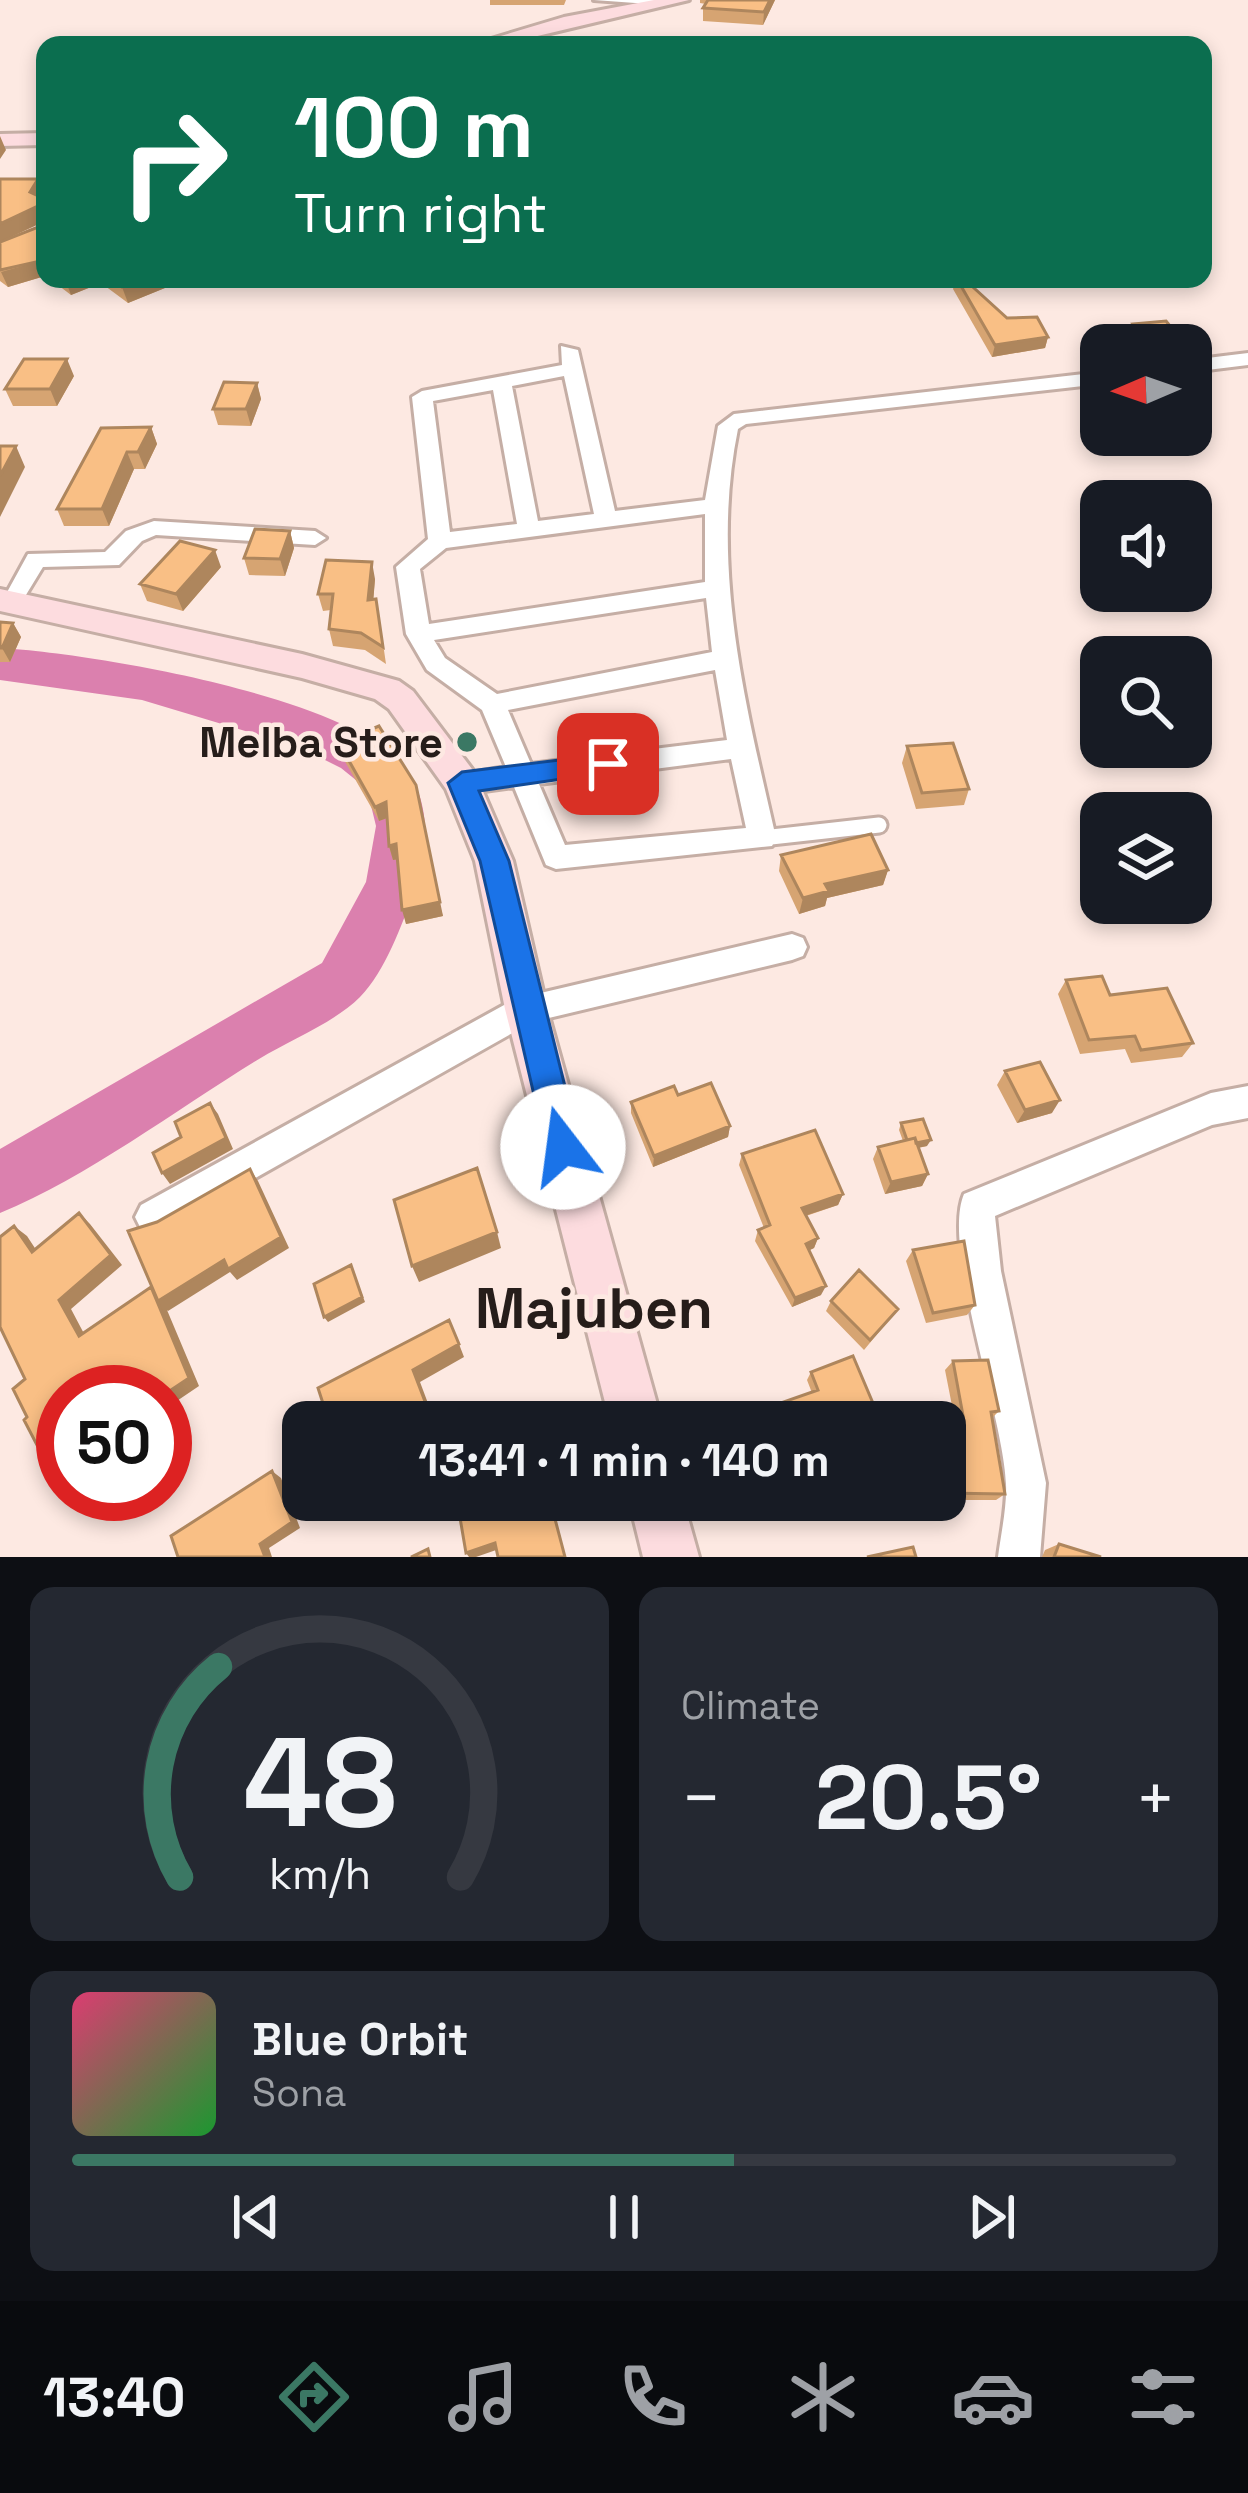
<!DOCTYPE html>
<meta charset="utf-8">
<style>
body{margin:0;font-family:"Space Grotesk",sans-serif;background:#242831;color:#f1f3f6;height:100vh;display:flex;flex-direction:column;font-size:45px;white-space:nowrap}
*{box-sizing:border-box;margin:0}
p{font-size:39px;color:#9ea1a6}
.icon{flex:none;width:66px;height:66px;fill:none;stroke:currentColor;stroke-width:2;stroke-linecap:round;stroke-linejoin:round}
.map{position:relative;height:1557px;overflow:hidden}
.side{display:flex;flex-direction:column;gap:30px;padding:30px;background:#0d0f14;flex:1}
.side>*{flex:none}
.top-card{position:absolute;left:36px;top:36px;width:1176px;height:252px;border-radius:24px;box-shadow:0 6px 18px #0003;background:#0b6e4f;color:#fff;overflow:hidden}
.needle{width:78px;rotate:268deg}
.controls{position:absolute;left:1080px;top:324px;display:grid;gap:24px}
.controls a{display:grid;place-items:center;width:132px;height:132px;border-radius:24px;background:#171b24;box-shadow:0 6px 18px #0003;font-size:60px}
.speed{position:absolute;left:36px;top:1365px;display:flex;gap:24px;font-size:60px;font-weight:700;text-align:center}
.speed>*{display:grid;place-content:center;width:156px;height:156px;border-radius:50%;background:#171b24;box-shadow:0 6px 18px #0003;line-height:1}
.speed .limit{border:18px solid #d22;background:#fff;color:#111}
.pin{position:absolute;display:grid;place-items:center;width:102px;height:102px;color:#fff;margin:-51px;border-radius:24px;box-shadow:0 6px 18px #0006}
.me{position:absolute;width:132px;margin:-66px;rotate:345deg;stroke-linejoin:round;filter:drop-shadow(0 0 9px #0008)}
.turn{display:flex;align-items:center;gap:42px;height:252px;padding:0 60px;font-size:54px}
.turn .icon{width:156px;height:156px;stroke-width:2.5}
.turn b{display:block;font-size:84px;line-height:102px}
.big{font-size:90px;font-weight:700;line-height:1.1}
.side .card{flex:1;display:flex;flex-direction:column;justify-content:center;gap:18px;min-width:0;padding:0 42px;border-radius:24px;background:#242831}
.side .dial{align-items:center;gap:0}
.dial svg{height:312px;overflow:visible;fill:none;stroke:#363941;stroke-width:7;stroke-linecap:round;text-anchor:middle}
.dial text{fill:#f1f3f6;stroke:none}
.song{display:flex;align-items:center;gap:36px}
.cover{width:144px;height:144px;border-radius:18px;background:linear-gradient(135deg,hsl(340 70% 55%),hsl(130 70% 35%))}
.played{height:12px;border-radius:6px;background:linear-gradient(90deg,#3b7864 60%,#363941 60%)}
.keys{display:flex;justify-content:space-around;direction:ltr}
.heat{display:flex;justify-content:space-between;align-items:center;font-size:66px;direction:ltr}
.side .tiles{flex:1;display:grid;gap:30px;grid-template-columns:1fr 1fr}
.card:last-child{grid-column:span 2}
.trip{position:absolute;left:282px;top:1401px;width:684px;height:120px;border-radius:24px;background:#171b24;box-shadow:0 6px 18px #0003;font-weight:700;line-height:120px;text-align:center}
.tab-bar{display:flex;height:192px;justify-content:space-around;align-items:center;background:#090b0e;color:#9ea1a6}
.tab-bar .icon{width:84px;height:84px}
.tab-bar .on{color:#3b7864}
.tab-bar b{font-size:54px;color:#f1f3f6}
.map>svg:first-child{display:block}
.lines{fill:none;stroke-linecap:round;stroke-linejoin:round}
.river{fill:#db80ae;fill-rule:evenodd}
.lane-casing{stroke:#c5aea5;stroke-width:21}
.street-casing{stroke:#c5aea5;stroke-width:6}
.secondary-casing{stroke:#c5aea5;stroke-width:6}
.lane{stroke:#fff;stroke-width:15}
.street{fill:#fff;fill-rule:evenodd}
.secondary{fill:#fddcdf;fill-rule:evenodd}
.wall{fill:#d6a472}
.shaded-wall{fill:#ae865d}
.building{fill:#f9bf85;stroke:#ae865d;stroke-width:3}
.route{fill:#1a73e8;stroke:#114b97;stroke-width:3}
.poi-dot{fill:#3b7864;stroke:#fde9e2;stroke-width:4.5}
.labels{text-anchor:middle;stroke-width:9;stroke-linejoin:round;paint-order:stroke}
.poi-label{font-size:42px;font-weight:bold;fill:#261d1a;stroke:#fde9e2;text-anchor:end}
.near-quarter-label{font-size:57px;font-weight:bold;fill:#261d1a;stroke:#fde9e2}
</style>
<div class="map">
<svg width="1248" height="1557" viewBox="0 0 1248 1557">
<rect width="100%" height="100%" fill="#fde9e2"/>
<g class="lines">
<path class="river" d="M0,648C91,653 339,695 400,762C432,797 430,850 414,892C402,924 385,972 360,997C334,1023 290,1040 259,1059C177,1109 88,1177 0,1213V1149L322,963L366,882L376,826L367,789L341,768L299,747L142,700L0,680Z"/>
<defs>
<path id="lane" d="M762,838L879,825"/>
<path id="street" d="M594,0H655L649,4Z
M561,346L578,350L615,511L705,500L718,426L734,414L1101,372V384L746,424L738,429C710,566 745,702 776,838L772,846L556,869L546,865L514,787L462,794L452,790L448,783L452,776L506,767L482,710L427,670L406,634L396,567L428,539L412,397L422,391L562,365ZM564,376L594,514L538,521L512,386ZM493,390L517,524L450,532L433,401ZM705,514V582L429,624L420,569L446,548ZM706,598L712,652L497,694L445,658L434,640ZM715,670L727,740L531,764L508,710ZM731,759L746,828L565,845L539,784Z
M1248,353V365L1191,372V360Z
M154,521L315,531L326,538L315,545L156,535L142,541L119,565L43,567L18,608L10,610L0,605L28,554L105,552L126,531Z
M792,934L803,938L807,947L803,956L792,960L532,1022L165,1229L153,1235L141,1229L135,1217L141,1205L515,999Z
M1248,1086V1118L1212,1125L995,1216L1001,1271L1046,1483L1040,1557H998C1001,1533 1007,1507 1006,1484C1004,1417 941,1247 964,1194L1211,1093Z"/>
<path id="secondary" d="M654,0H689L500,45H471L564,17Z
M45,133V145L0,146V134Z
M0,589L302,654L399,681L413,691L475,773L513,861L547,1009L662,1422H610L505,1009L475,861L446,789L389,709L375,699L302,678L0,611Z
M629,1500H683L699,1557H643Z"/>
</defs>
<use href="#lane" class="lane-casing"/>
<use href="#street" class="street-casing"/>
<use href="#secondary" class="secondary-casing"/>
<use href="#lane" class="lane"/>
<use href="#street" class="street"/>
<use href="#secondary" class="secondary"/>
</g>
<path class="wall" d="M490,0H566L564,5H490Z
M700,0H775L763,25L703,21V8L706,4L700,3Z
M44,194L41,198L45,199V276L8,287L0,281V242L41,226V223L0,242Z
M50,279H187L128,303L101,283L71,295Z
M956,279L1007,318L1048,337L1045,348L992,357L953,289Z
M1133,324L1182,341L1180,345H1131L1127,340Z
M74,376L57,406H13L5,389Z
M257,383L261,399L251,426L218,425L213,409Z
M151,427L157,444L145,469H134L109,526H64L57,509Z
M290,531L294,548L285,576L249,575L244,558Z
M221,567L183,611L147,601L140,584Z
M375,579L373,600L376,599L379,616L386,664L365,650L333,646L329,629L331,610L323,611L318,594Z
M0,622L13,623L21,637L10,662H0Z
M379,726L443,916L406,924L398,859L393,860L389,846L387,818L379,821L343,758L339,743Z
M907,746L969,789L964,805L916,809L902,763Z
M781,855L888,870L883,885L827,898L825,906L799,914L779,871Z
M1066,980L1110,995L1193,1043L1182,1057L1131,1063L1125,1049L1080,1054L1058,994Z
M1005,1071L1052,1113L1017,1123L997,1085Z
M678,1095L730,1126L728,1137L653,1167L631,1113V1102Z
M901,1123L927,1146L918,1148L928,1174L922,1186L885,1194L873,1159L878,1147L903,1141L899,1130Z
M742,1154L843,1194L838,1205L806,1216L818,1238L814,1248L809,1250L821,1295L792,1307L755,1241L758,1230L764,1228L739,1165Z
M913,1250L975,1305L967,1315L926,1323L906,1261Z
M831,1301L898,1309L864,1350L826,1311Z
M953,1361L999,1411L992,1418L1005,1494L996,1500H945V1422H933L955,1421L945,1370Z
M811,1372L870,1415L749,1420L752,1413L812,1393L807,1380Z
M1059,1544L1101,1557H1042L1045,1550Z"/>
<path class="shaded-wall" d="M770,0H775L763,25L764,12Z
M0,136L6,150L0,159Z
M38,179L44,194L36,207L40,205L45,221L0,242V224L30,192Z
M40,261L45,276L8,287L1,272Z
M65,279H100L101,283L71,295Z
M143,279H187L128,303L122,287Z
M1048,337L1045,348L992,357L995,345Z
M67,359L74,376L57,406L50,389Z
M257,383L261,399L251,426L246,409Z
M151,427L157,444L145,469L138,452Z
M16,446L25,467L0,517V476Z
M127,452L134,469L109,526L102,509Z
M290,531L294,548L285,576L280,559Z
M215,550L221,567L183,611L176,594Z
M372,562L375,579L372,617L368,600Z
M13,623L21,637L10,662L2,648Z
M419,800L443,916L406,924L402,910Z
M386,802L390,817L379,821L375,807Z
M396,844L400,859L393,860L389,846Z
M888,870L883,885L827,898L825,906L799,914L803,898L825,884Z
M1060,1100L1052,1113L1017,1123L1025,1110Z
M210,1103L218,1114L233,1149L170,1184L162,1173Z
M730,1126L728,1137L653,1167L654,1156Z
M931,1140L927,1146L906,1150L909,1144Z
M250,1169L258,1181L289,1248L237,1280L230,1272L168,1311L167,1310L199,1386L165,1409V1394L151,1287Z
M928,1174L922,1186L885,1194L891,1182Z
M843,1194L838,1205L798,1218L802,1208Z
M79,1213L90,1224L122,1265L71,1309L90,1345L79,1336L59,1300Z
M14,1226L27,1236L44,1262L32,1252Z
M497,1232L501,1248L419,1282L412,1266Z
M818,1238L814,1248L802,1254L806,1244Z
M351,1265L365,1302L328,1322L324,1317Z
M826,1286L821,1295L792,1307L795,1298Z
M459,1344L464,1357L420,1382L435,1422H411L413,1370Z
M875,1408L870,1415L852,1422H839Z
M63,1462V1477L51,1472Z
M272,1471L281,1478L300,1528L269,1548L272,1557H265L260,1544Z
M767,1500H784L733,1514L735,1509Z
M495,1543L499,1549L476,1557H469L466,1553Z"/>
<path class="building" d="M708,0H770L764,12L703,8Z
M0,179H38L30,192L45,199V265L40,261L0,270V242L41,226L40,205L0,224Z
M111,279H143L122,287Z
M957,279H964L1007,318L1037,317L1048,337L995,345Z
M1166,321L1182,341L1148,343L1133,324Z
M24,359H67L50,389H5Z
M224,382L257,383L246,409H213Z
M151,427L138,452H127L102,509H57L101,428Z
M0,446H16L0,476Z
M255,529L290,531L280,559L244,558Z
M180,541L215,550L176,594L140,584Z
M326,560L372,562L368,600L376,599L383,647L361,633L329,629L333,594H318Z
M0,622L13,623L2,648H0Z
M379,726L416,785L440,902L402,910L396,844L389,846L386,802L375,807L339,743Z
M953,743L969,789L922,793L907,746Z
M871,834L888,870L825,884L829,891L803,898L781,855Z
M1102,976L1110,995L1167,988L1193,1043L1141,1050L1135,1036L1089,1040L1066,980Z
M1040,1062L1060,1100L1025,1110L1005,1071Z
M711,1083L730,1126L654,1156L631,1102L674,1086L678,1095Z
M210,1103L226,1138L162,1173L153,1153L181,1137L175,1122Z
M923,1119L931,1140L916,1143L915,1138L907,1140L901,1123Z
M815,1130L843,1194L802,1208L818,1238L806,1244L826,1286L795,1298L758,1230L770,1225L742,1154Z
M915,1138L928,1174L891,1182L878,1147Z
M477,1168L497,1232L412,1266L394,1200Z
M250,1169L281,1237L228,1269L224,1260L158,1301L128,1231L157,1222Z
M79,1213L111,1255L59,1300L79,1336L151,1287L189,1378L165,1394V1392H63V1462L51,1472L24,1420L27,1417L13,1389L25,1379L0,1327V1237L14,1226L32,1252Z
M964,1241L975,1305L933,1313L913,1250Z
M351,1265L362,1297L324,1317L314,1284Z
M859,1270L898,1309L870,1340L831,1301Z
M449,1320L459,1344L413,1370L429,1412L411,1422H329L318,1388Z
M853,1356L875,1408L839,1422H744L754,1418L752,1413L818,1390L811,1372Z
M988,1360L999,1411L991,1412L1005,1494L945,1493V1422L934,1421H964L953,1361Z
M450,1415L452,1422H434Z
M272,1471L292,1522L260,1544L265,1557H178L171,1536Z
M457,1500H550L565,1557H498L495,1543L466,1553Z
M733,1500H767L735,1509Z
M1059,1544L1101,1557H1054Z
M913,1547L916,1557H867Z
M428,1549L430,1557H411Z"/>
<path class="route" d="M608,754L621,764L617,771L479,791L509,861L580,1147L575,1159L563,1164L551,1159L546,1147L480,861L448,783L462,772Z"/>
<circle class="poi-dot" cx="467" cy="742" r="12"/>
<g class="labels">
<g class="poi-label">
<text x="443" y="757">Melba Store</text>
</g>
<g class="near-quarter-label">
<text x="594" y="1328">Majuben</text>
</g>
</g>
</svg>
<div class="controls">
<a><svg class="needle" viewBox="-14 -14 28 28"><path d="M0-13l5 13h-10z" fill="#e53935"/><path d="M0 13l5-13h-10z" fill="#9ea1a6"/></svg></a>
<a><svg class="icon" aria-label="sound" viewBox="0 0 24 24"><path d="M4 9h4l5-4v14l-5-4H4zM17 9q2 3 0 6"/></svg></a>
<a><svg class="icon" aria-label="search" viewBox="0 0 24 24"><circle cx="10" cy="10" r="6"/><path d="M15 15l6 6"/></svg></a>
<a><svg class="icon" aria-label="layers" viewBox="0 0 24 24"><path d="M12 4l9 5-9 5-9-5zM3 14l9 5 9-5"/></svg></a>
</div>
<div class="speed"><div class="limit">50</div></div>
<div class="pin" style="left:608px;top:764px;background:#d93025"><svg class="icon" aria-label="arrive" viewBox="0 0 24 24"><path d="M6 21V4h12l-3 4 3 4H6"/></svg></div>
<svg class="me" style="left:563px;top:1147px" viewBox="-20 -20 40 40"><circle r="19" fill="#fff"/><path d="M0-13L10 11 0 6-10 11z" fill="#1a73e8"/></svg>
<div class="trip">13:41 · 1 min · 140 m</div>
<div class="top-card">
<div class="turn"><svg class="icon" aria-label="right" viewBox="0 0 24 24"><path d="M7 20v-9h11M14 6l5 5-5 5"/></svg><div><b>100 m</b>Turn right</div></div>
</div>
</div>
<section class="side">
<div class="tiles">
<div class="card dial"><svg viewBox="0 0 100 80">
<path d="M14 69A42 42 0 1 1 86 69"/>
<path d="M14 69A42 42 0 0 1 24 15" stroke="#3b7864"/>
<text x="50" y="56" font-size="32" font-weight="700">48</text>
<text x="50" y="72" font-size="11">km/h</text>
</svg></div>
<div class="card"><p>Climate</p>
<div class="heat"><a>−</a><b class="big">20.5°</b><a>+</a></div>
</div>
<div class="card">
<div class="song"><i class="cover"></i><div><b>Blue Orbit</b><p>Sona</p></div></div>
<div class="played"></div>
<div class="keys"><svg class="icon" aria-label="previous" viewBox="0 0 24 24"><path d="M18 5L8 12l10 7zM5 5v14"/></svg><svg class="icon" aria-label="pause" viewBox="0 0 24 24"><path d="M8 5v14M16 5v14"/></svg><svg class="icon" aria-label="next" viewBox="0 0 24 24"><path d="M6 5l10 7-10 7zM19 5v14"/></svg></div>
</div>
</div>
</section>
<nav class="tab-bar">
<b>13:40</b>
<svg class="icon on" aria-label="directions" viewBox="0 0 24 24"><path d="M12 3l9 9-9 9-9-9zM9 14v-3h6M13 9l2 2-2 2"/></svg>
<svg class="icon" aria-label="music" viewBox="0 0 24 24"><path d="M9 18V5l10-2v13"/><circle cx="6" cy="18" r="3"/><circle cx="16" cy="16" r="3"/></svg>
<svg class="icon" aria-label="phone" viewBox="0 0 24 24"><path d="M5 4h4l2 5-3 2q2 4 5 5l2-3 5 2v4C11 20 4 13 5 4z"/></svg>
<svg class="icon" aria-label="climate" viewBox="0 0 24 24"><path d="M12 3v18M4 7l16 10M4 17L20 7"/></svg>
<svg class="icon" aria-label="car" viewBox="0 0 24 24"><path d="M5 17H2v-5l4-1 3-4h7l3 4 3 1v5h-3M9 17h6M6 11h13"/><circle cx="7" cy="17" r="2"/><circle cx="17" cy="17" r="2"/></svg>
<svg class="icon" aria-label="filters" viewBox="0 0 24 24"><path d="M4 7h16M4 17h16"/><circle cx="9" cy="7" r="2"/><circle cx="15" cy="17" r="2"/></svg>
</nav>
